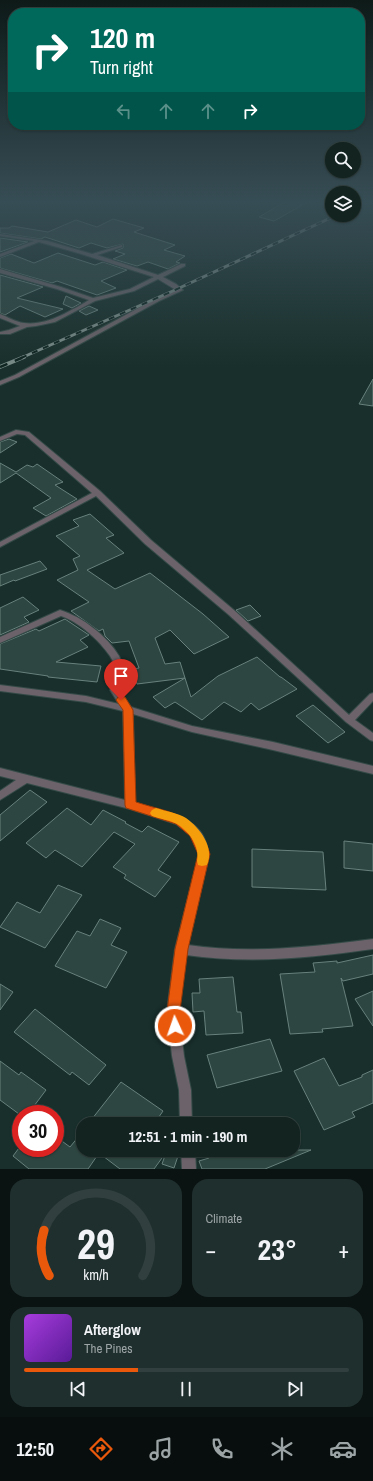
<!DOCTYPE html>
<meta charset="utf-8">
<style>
body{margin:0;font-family:"Archivo Narrow",sans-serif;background:#1f2f2d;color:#f1f3f6;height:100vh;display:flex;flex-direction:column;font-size:15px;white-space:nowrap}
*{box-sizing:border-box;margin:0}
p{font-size:13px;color:#9ca4a5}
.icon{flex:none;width:22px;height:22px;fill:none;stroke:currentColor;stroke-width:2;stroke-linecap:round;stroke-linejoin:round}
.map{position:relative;height:1169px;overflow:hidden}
.drawer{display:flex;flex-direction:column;gap:10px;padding:10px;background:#0a1312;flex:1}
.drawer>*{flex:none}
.banner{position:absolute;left:8px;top:8px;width:357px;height:122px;border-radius:16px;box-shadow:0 1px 3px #0004,0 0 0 1px #31403e;background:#00695c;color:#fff;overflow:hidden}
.controls{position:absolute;left:325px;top:142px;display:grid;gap:8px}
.controls a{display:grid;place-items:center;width:36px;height:36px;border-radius:50%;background:#122320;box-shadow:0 1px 3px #0004,0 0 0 1px #31403e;font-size:20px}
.speed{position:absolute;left:12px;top:1105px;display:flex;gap:8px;font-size:20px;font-weight:700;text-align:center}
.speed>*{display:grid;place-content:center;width:52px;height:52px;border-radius:50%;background:#122320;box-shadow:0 1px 3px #0004,0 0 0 1px #31403e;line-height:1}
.speed .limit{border:6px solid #d22;background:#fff;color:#111}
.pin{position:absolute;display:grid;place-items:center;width:34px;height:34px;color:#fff;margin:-41px -17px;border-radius:50% 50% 50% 0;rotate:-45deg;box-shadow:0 0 4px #0007}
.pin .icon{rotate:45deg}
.me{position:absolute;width:44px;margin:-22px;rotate:357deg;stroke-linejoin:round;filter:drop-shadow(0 0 3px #0008)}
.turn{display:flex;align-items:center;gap:14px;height:84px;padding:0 16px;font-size:18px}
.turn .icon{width:52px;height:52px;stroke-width:2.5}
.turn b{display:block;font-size:28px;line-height:34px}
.lanes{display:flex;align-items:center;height:38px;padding:0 16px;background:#0003;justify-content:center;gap:20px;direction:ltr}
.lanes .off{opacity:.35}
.big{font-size:30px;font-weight:700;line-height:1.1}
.drawer .widget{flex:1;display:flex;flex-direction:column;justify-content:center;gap:6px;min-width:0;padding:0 14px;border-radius:16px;background:#1f2f2d}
.drawer .dial{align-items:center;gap:0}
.dial svg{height:104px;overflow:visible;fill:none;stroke:#31403e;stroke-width:7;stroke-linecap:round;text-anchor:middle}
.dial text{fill:#f1f3f6;stroke:none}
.song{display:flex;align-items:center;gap:12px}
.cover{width:48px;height:48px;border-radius:6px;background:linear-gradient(135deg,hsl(280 70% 55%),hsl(270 70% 35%))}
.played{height:4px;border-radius:2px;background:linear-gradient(90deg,#ea580c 35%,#31403e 35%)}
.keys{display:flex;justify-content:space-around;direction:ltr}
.heat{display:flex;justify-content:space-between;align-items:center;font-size:22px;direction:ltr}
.drawer .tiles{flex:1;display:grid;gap:10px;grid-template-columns:1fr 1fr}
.widget:last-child{grid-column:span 2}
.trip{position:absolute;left:76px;top:1117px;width:224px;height:40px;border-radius:16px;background:#122320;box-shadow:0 1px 3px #0004,0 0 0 1px #31403e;font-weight:700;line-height:40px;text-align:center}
.tabs{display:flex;height:64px;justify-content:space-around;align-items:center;background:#070e0d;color:#9ca4a5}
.tabs .icon{width:28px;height:28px}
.tabs .on{color:#ea580c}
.tabs b{font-size:18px;color:#f1f3f6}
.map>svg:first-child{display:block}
.building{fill:#2e4641;stroke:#68817c}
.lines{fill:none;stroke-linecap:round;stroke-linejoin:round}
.street-casing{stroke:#344a46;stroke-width:2}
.street{fill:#6b6369;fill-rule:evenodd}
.rail-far1-casing{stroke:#798b87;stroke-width:3}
.rail-casing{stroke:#798b87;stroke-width:4}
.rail-far1{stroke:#0e2521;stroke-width:2;stroke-dasharray:6;stroke-linecap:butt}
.rail{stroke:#0e2521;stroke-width:2.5;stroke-dasharray:8;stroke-linecap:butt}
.route{fill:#ea580c;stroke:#983908}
.slow{fill:#f59e0b}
</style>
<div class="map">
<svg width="373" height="1169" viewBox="0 0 373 1169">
<rect width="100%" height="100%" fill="#182f2b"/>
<path class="building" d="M283,203H306L274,221L259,217Z
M113,219L144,228L134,232L175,245L164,250L185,256L176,262L180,263L168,269L148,262L137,266L113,259L125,254L115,251L123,248V244L107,248L91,243L79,248L45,237L41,239L0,233V228H9L12,226L48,232L76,220L97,227Z
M0,238L28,242L0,252Z
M58,253L95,265L103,262L127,270L101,281L116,288L97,295L57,281L52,283L0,268V258L11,254L34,263Z
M0,275L43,287L17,298L63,309L45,317L20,306L5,315L0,313Z
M66,296L81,303L72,308L63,304Z
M89,306L98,310L86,315L79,311Z
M373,379V406L359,404Z
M9,439L17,442L0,453V442Z
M0,463L16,472L27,465L33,467L37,464L63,482L55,485L77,499L46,516L33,508L51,498L16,473L0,483Z
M90,514L114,535L106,538L124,553L87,570L115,589L150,573L203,614L229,637L194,654L170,630L155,638L165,664L180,662L185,678L137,684L133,669L139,668L129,641L112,643L105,636L103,629L99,631L71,611L89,602L57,580L78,570L73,559L80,556L56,536L79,526L73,520Z
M40,561L47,569L15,581L14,580L0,586V575Z
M23,597L39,610L24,617L29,622L0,635V608Z
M250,605L261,616L248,621L236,610Z
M65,619L89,635L80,640L88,647L56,662L101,666L97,682L48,677V676L0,669V644L36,629L39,631Z
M257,657L280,677H281L297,689L259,710L251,703L241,712L224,702L202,720L175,702L165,708L153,697L185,678L191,697L218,676Z
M313,705L345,732L328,743L296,716Z
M30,790L47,802L0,841V815Z
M67,808L91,825L103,810L126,822L125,823L142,832L148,826L179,842L158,870L171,877L155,897L124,878L126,875L113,867L135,844L114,832L82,867L55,850L46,858L26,843Z
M344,841L373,844V871L344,868Z
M252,849L323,852L326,890L252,887Z
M58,885L82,895L45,948L0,927L17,902L40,913Z
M100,919L121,928L111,945L127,952L106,988L55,966L77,931L90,936Z
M373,955V974L343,981L341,978L353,1026L322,1029L323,1032L290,1034L280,974L315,972L313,963L337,961V963Z
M233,977L237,1012H241L243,1033L206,1035L204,1011L193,1012L192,993H200L199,979Z
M0,984L13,992L0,1010Z
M373,991V1026L355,999Z
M35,1009L106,1065L89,1085L72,1072L70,1075L14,1032Z
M270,1039L282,1071L217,1088L207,1055Z
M324,1058L339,1086L362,1077V1075L373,1070V1103L352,1112L355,1117L324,1130L294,1071Z
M0,1061L19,1075L21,1072L46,1090L28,1114H19L0,1100Z
M121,1082L163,1111L154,1124H88Z
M83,1131V1150H152L162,1158L154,1169H120L99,1153L88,1169H29L13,1156L19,1148H55V1136L70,1147Z
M167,1150H180L174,1168L162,1164Z
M206,1150H311L265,1169H202L199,1161L209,1158Z"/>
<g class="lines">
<defs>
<path id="street" d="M0,234L48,241L92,254L122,245V247L97,255L158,275L181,264H185V266L163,277L176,284L183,290L159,301L19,377L0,385V381L15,375L155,299L176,290L158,279L134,291L95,301L55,322L36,326L27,327L10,334H0V332L9,330L20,326L0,318V314C8,317 15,322 24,323C47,326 70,311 89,300L57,289L0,273V269L61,287L93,298L130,289L154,277L78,253L39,242L0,257V254L34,241L0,236Z
M16,430L29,432L100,491L151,540L235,611L349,715L370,694L373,693V701L355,720L373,733V741L370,740L346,722L229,615L145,544L96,496L0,547V542L92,493L25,435L17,434L0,441V437Z
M60,610C83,617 107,636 119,656C122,662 124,668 126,674L119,690L131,707L192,726L273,742L373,766V774L273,750L192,732L133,714L135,803C154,809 185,814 198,829C205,836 207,846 209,855L188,945C250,954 311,947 373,939V949C311,958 249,964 186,955L179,1011L184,1056L191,1090L192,1124H180L179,1090L172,1056L167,1011L175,949L199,855L196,843L191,835L176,824L130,809L27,783L0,800V791L16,780L0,776V768L125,800L123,711L86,702L0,691V685L86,696L119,704L110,690L118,674C115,668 114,662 110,656C99,640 79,622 61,616L0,643V637Z
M181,1150H195L196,1169H182Z"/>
</defs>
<use href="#street" class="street-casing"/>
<use href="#street" class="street"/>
<defs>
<path id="rail-far1" d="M354,207L362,203
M21,358L175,290L337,215"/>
<path id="rail" d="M0,367L24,357"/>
</defs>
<use href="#rail-far1" class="rail-far1-casing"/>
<use href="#rail" class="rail-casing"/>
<use href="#rail-far1" class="rail-far1"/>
<use href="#rail" class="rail"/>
</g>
<linearGradient id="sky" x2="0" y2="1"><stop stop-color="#0d1a18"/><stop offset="0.55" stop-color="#374d55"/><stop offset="1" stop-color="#374d55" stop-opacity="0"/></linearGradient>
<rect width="373" height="367" fill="url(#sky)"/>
<path class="route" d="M121,696L125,697L133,710L136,802C173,814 197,813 210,854L188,949L180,1011L182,1026L180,1031L175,1032L170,1031L167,1011L175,949L198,854L190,836L176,824L126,808L125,805L123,710L116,700L118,697Z"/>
<path class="slow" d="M156,808C165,811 178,813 186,818C200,828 215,848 207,865L202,866L198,865L197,861C200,847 190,832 177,824C170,820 160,819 152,816L150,813L152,810Z"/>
</svg>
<div class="controls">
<a><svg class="icon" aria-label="search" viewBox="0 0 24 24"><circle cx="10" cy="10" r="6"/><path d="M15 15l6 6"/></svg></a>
<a><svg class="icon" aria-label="layers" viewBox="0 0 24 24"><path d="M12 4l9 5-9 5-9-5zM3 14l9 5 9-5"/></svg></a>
</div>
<div class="speed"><div class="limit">30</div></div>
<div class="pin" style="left:121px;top:700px;background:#d93025"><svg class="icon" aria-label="arrive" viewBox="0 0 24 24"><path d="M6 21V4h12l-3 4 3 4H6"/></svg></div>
<svg class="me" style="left:175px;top:1026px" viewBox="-20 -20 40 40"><circle r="17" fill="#ea580c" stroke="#fff" stroke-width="3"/><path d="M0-11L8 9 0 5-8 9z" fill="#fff"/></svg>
<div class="trip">12:51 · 1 min · 190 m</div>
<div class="banner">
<div class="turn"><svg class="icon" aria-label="right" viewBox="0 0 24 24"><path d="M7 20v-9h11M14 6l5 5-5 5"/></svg><div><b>120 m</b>Turn right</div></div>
<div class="lanes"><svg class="icon off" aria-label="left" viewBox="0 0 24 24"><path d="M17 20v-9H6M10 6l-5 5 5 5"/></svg><svg class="icon off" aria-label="ahead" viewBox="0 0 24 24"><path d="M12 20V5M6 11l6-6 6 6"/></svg><svg class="icon off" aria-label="ahead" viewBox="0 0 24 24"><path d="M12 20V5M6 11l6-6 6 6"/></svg><svg class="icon" aria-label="right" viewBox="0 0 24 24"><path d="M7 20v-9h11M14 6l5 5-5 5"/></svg></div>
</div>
</div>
<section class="drawer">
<div class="tiles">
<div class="widget dial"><svg viewBox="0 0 100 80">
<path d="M14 69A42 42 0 1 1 86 69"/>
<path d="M14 69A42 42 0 0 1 10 34" stroke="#ea580c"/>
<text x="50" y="56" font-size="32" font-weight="700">29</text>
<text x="50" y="72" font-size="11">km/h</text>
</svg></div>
<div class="widget"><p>Climate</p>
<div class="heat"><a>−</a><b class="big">23°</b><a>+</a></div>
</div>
<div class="widget">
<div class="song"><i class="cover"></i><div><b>Afterglow</b><p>The Pines</p></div></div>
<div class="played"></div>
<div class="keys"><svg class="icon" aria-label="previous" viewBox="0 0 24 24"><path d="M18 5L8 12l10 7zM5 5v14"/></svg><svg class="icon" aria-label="pause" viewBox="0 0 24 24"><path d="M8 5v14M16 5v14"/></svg><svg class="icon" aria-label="next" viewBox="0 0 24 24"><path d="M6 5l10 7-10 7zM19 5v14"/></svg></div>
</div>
</div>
</section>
<nav class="tabs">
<b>12:50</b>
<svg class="icon on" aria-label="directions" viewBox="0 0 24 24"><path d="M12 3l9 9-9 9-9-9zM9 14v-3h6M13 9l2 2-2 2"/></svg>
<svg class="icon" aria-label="music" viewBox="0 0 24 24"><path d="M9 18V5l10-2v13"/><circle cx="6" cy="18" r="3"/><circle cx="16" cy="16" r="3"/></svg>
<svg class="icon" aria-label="phone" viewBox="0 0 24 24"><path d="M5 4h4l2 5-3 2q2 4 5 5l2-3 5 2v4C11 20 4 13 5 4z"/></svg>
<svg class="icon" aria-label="climate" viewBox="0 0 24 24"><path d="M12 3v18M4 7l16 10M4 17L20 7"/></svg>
<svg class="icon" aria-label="car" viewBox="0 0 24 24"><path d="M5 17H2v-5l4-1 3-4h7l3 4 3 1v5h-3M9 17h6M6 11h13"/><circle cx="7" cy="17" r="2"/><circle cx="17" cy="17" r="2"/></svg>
</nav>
